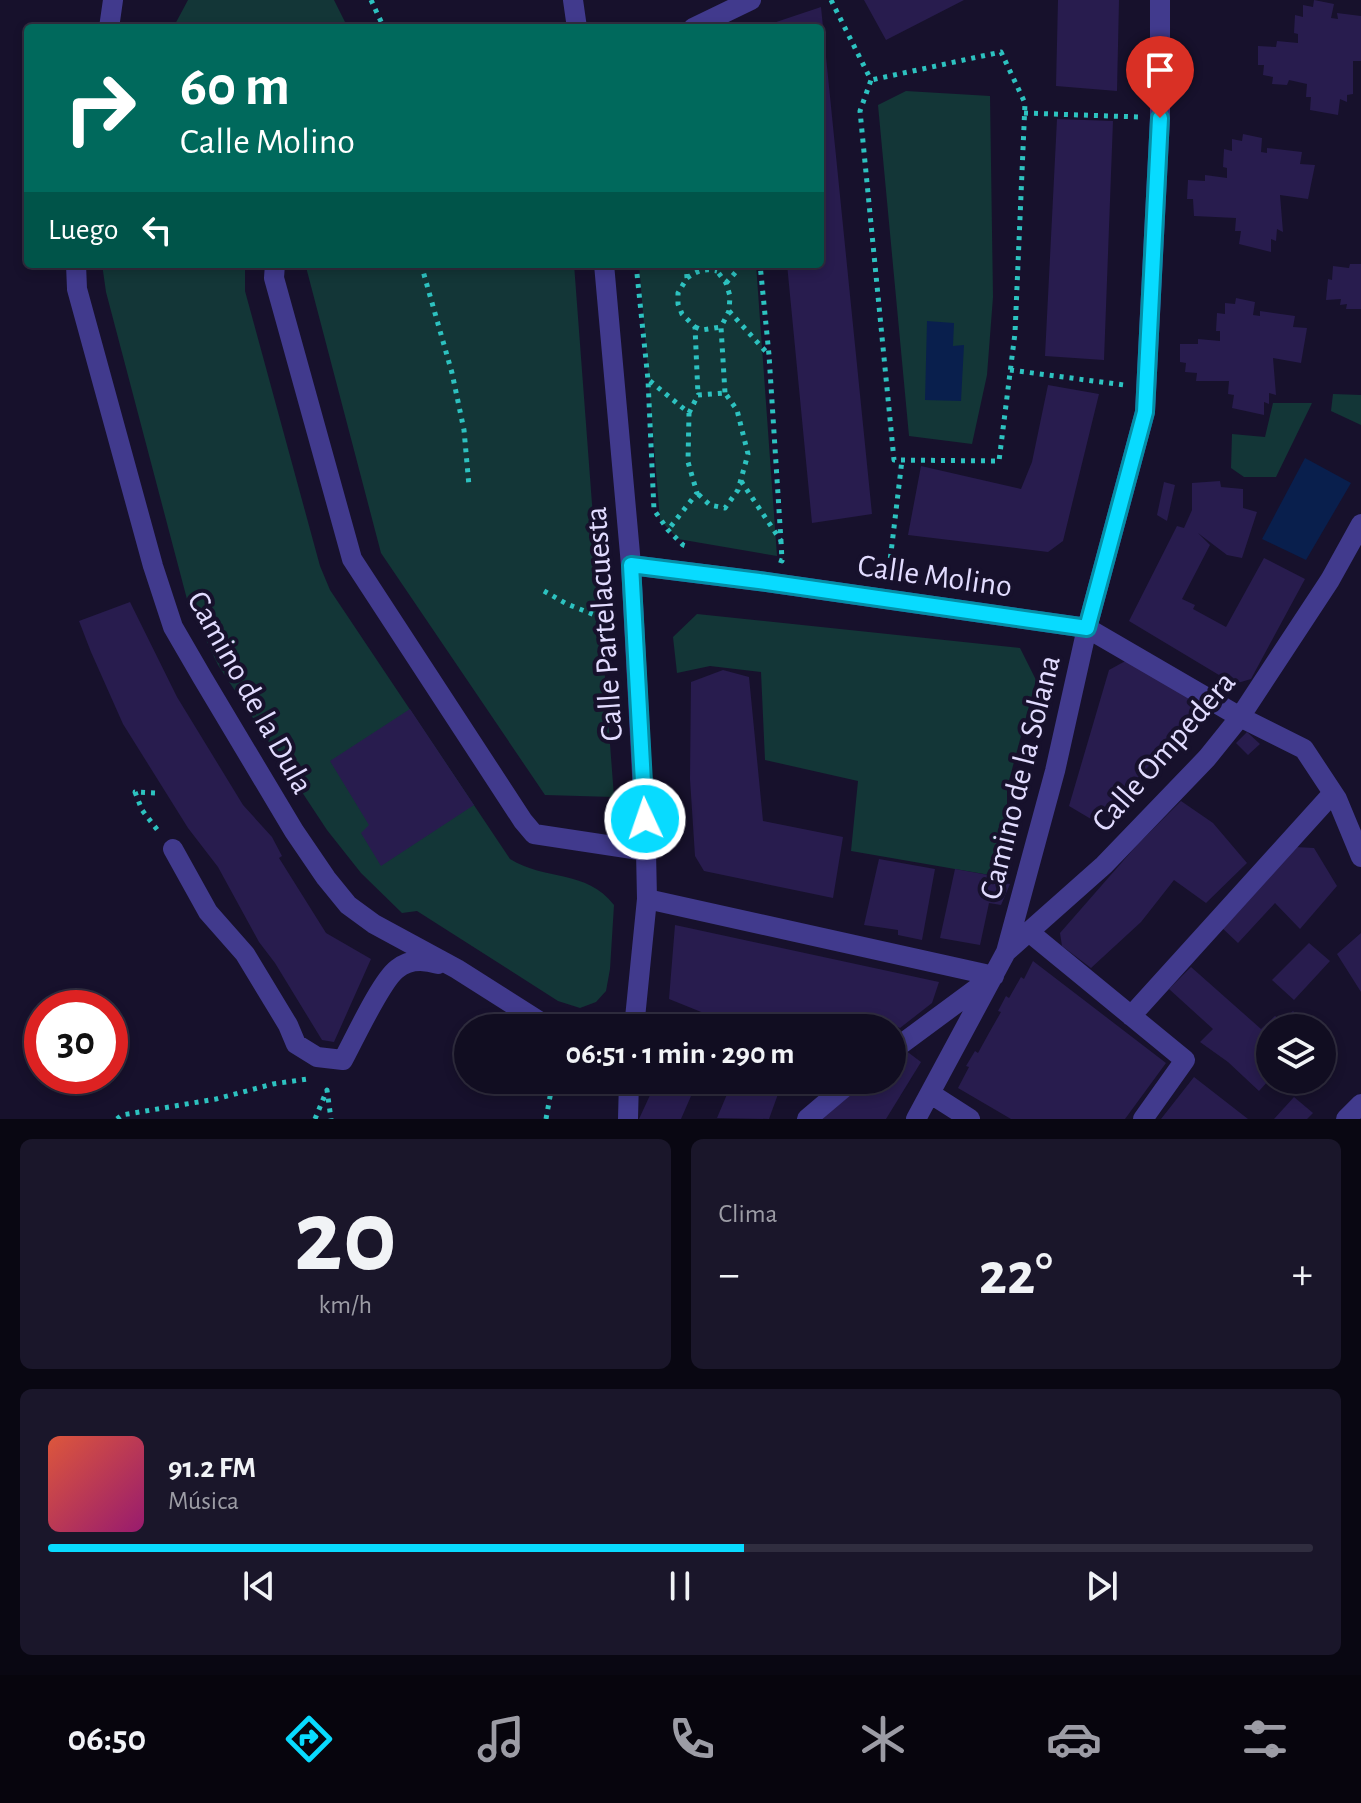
<!DOCTYPE html>
<html lang="es">
<meta charset="utf-8">
<style>
body{margin:0;font-family:"Alegreya Sans",sans-serif;background:#1a162a;color:#f1f3f6;height:100vh;display:flex;flex-direction:column;font-size:30px;white-space:nowrap}
*{box-sizing:border-box;margin:0}
p{font-size:26px;color:#9c9ca5}
.icon{flex:none;width:44px;height:44px;fill:none;stroke:currentColor;stroke-width:2;stroke-linecap:round;stroke-linejoin:round}
.map{position:relative;height:1119px;overflow:hidden}
.details{display:flex;flex-direction:column;gap:20px;padding:20px;background:#090712;flex:1}
.details>*{flex:none}
.banner{position:absolute;left:24px;top:24px;width:800px;height:244px;border-radius:8px;box-shadow:0 4px 12px #0003,0 0 0 2px #302d3f;background:#00695c;color:#fff;overflow:hidden}
.tools{position:absolute;left:1256px;top:1014px;display:grid;gap:16px}
.tools a{display:grid;place-items:center;width:80px;height:80px;border-radius:50%;background:#110d21;box-shadow:0 4px 12px #0003,0 0 0 2px #302d3f;font-size:40px}
.speed{position:absolute;left:24px;top:990px;display:flex;gap:16px;font-size:40px;font-weight:700;text-align:center}
.speed>*{display:grid;place-content:center;width:104px;height:104px;border-radius:50%;background:#110d21;box-shadow:0 4px 12px #0003,0 0 0 2px #302d3f;line-height:1}
.speed .limit{border:12px solid #d22;background:#fff;color:#111}
.pin{position:absolute;display:grid;place-items:center;width:68px;height:68px;color:#fff;margin:-82px -34px;border-radius:50% 50% 50% 0;rotate:-45deg;box-shadow:0 0 8px #0007}
.pin .icon{rotate:45deg}
.me{position:absolute;width:88px;margin:-44px;rotate:357deg;stroke-linejoin:round;filter:drop-shadow(0 0 6px #0008)}
.turn{display:flex;align-items:center;gap:28px;height:168px;padding:0 24px;font-size:36px}
.turn .icon{width:104px;height:104px;stroke-width:2.5}
.turn b{display:block;font-size:56px;line-height:68px}
.then{display:flex;align-items:center;height:76px;padding:0 24px;background:#0003;gap:16px;font-size:30px}
.big{font-size:60px;font-weight:600;line-height:1.1}
.details .tile{flex:1;display:flex;flex-direction:column;justify-content:center;gap:12px;min-width:0;padding:0 28px;border-radius:12px;background:#1a162a}
.details .dial{align-items:center;gap:0}
.dial b{font-size:104px;line-height:1}
.song{display:flex;align-items:center;gap:24px}
.cover{width:96px;height:96px;border-radius:12px;background:linear-gradient(135deg,hsl(10 70% 55%),hsl(320 70% 35%))}
.played{height:8px;border-radius:4px;background:linear-gradient(90deg,#08dbff 55%,#302d3f 55%)}
.keys{display:flex;justify-content:space-around;direction:ltr}
.heat{display:flex;justify-content:space-between;align-items:center;font-size:44px;direction:ltr}
.details .tiles{flex:1;display:grid;gap:20px;grid-template-columns:1fr 1fr}
.tile:last-child{grid-column:span 2}
.trip{position:absolute;left:454px;top:1014px;width:452px;height:80px;border-radius:40px;background:#110d21;box-shadow:0 4px 12px #0003,0 0 0 2px #302d3f;font-weight:600;line-height:80px;text-align:center}
.menu{display:flex;height:128px;justify-content:space-around;align-items:center;background:#07050d;color:#9c9ca5}
.menu .icon{width:56px;height:56px}
.menu .current{color:#08dbff}
.menu b{font-size:36px;color:#f1f3f6}
.map>svg:first-child{display:block}
.green{fill:#133637}
.water{fill:#091f4d}
.building{fill:#281c4e}
.lines{fill:none;stroke-linecap:round;stroke-linejoin:round}
.path{stroke:#2dc2c0;stroke-width:5;stroke-dasharray:4 6;stroke-linecap:butt}
.minor{stroke:#413a8d;stroke-width:20}
.route-casing{stroke:#058ea6;stroke-width:20}
.route{stroke:#08dbff;stroke-width:14}
.labels{text-anchor:middle;stroke-width:8;stroke-linejoin:round;paint-order:stroke}
.street-label{font-size:32px;fill:#e2dcff;stroke:#17112c}
</style>
<div class="map">
<svg width="1361" height="1119" viewBox="0 0 1361 1119">
<rect width="100%" height="100%" fill="#17112c"/>
<path class="green" d="M188,0H334L348,28H173Z
M906,91L990,96L993,297L987,375L972,444L909,436L878,105Z
M102,264H245V291L320,566L330,590L510,859C545,881 586,869 614,905L610,969L606,991L596,1002L580,1008L558,1001L417,911L402,913L361,873L327,830L218,665L188,603L106,292Z
M308,264H574L614,797L545,795L381,553L306,267Z
M639,264H756L777,556L678,539L660,520Z
M1333,394L1361,395V425L1331,411Z
M1273,403H1312L1276,477H1244L1231,468L1232,434L1265,437Z
M697,614L1020,648L1036,680L1007,788V878L851,851L858,781L765,760L761,672L710,666L677,673L673,637Z"/>
<path class="water" d="M927,321L954,323L953,346L964,345L961,401L925,400Z
M1305,458L1351,483L1306,560L1262,539Z"/>
<path class="building" d="M864,0H964L886,40Z
M1058,0H1119L1117,91L1056,86Z
M1314,0L1334,4L1331,18L1338,19L1337,13L1361,16V61H1353V94L1347,95V102L1340,99L1338,115L1310,110L1311,97H1306L1307,84L1289,80L1287,85L1272,84L1273,77L1263,75L1264,65H1258V46L1276,47L1277,41L1298,43V34L1294,33L1295,15L1303,17V5L1313,7Z
M821,7L872,514L812,523L787,264H820V28L761,27Z
M1057,119L1113,121L1104,360L1045,356Z
M1243,134L1262,138L1261,152L1267,153V148L1302,152L1300,164L1315,165L1308,199L1280,195L1283,232L1277,229L1276,241L1271,239V252L1239,244L1241,231H1235L1236,218L1194,216L1193,199H1187L1188,180L1205,181V175L1227,178V168L1223,167L1224,149L1232,151V139L1242,141Z
M1350,264H1361V309H1346L1347,304L1340,305L1341,299L1326,300L1328,279L1332,280L1333,266L1349,268Z
M1236,298L1255,302L1253,315L1260,316V311L1295,316L1293,327L1307,328L1301,363L1273,358L1276,395L1269,393V404L1264,402V415L1232,408L1234,395L1228,394L1229,381H1196L1197,373L1185,372L1186,363L1180,362V344H1198V339L1220,341V331H1216L1217,313L1225,314V303L1235,304Z
M1048,385L1099,394L1063,541L1048,552L908,535L921,466L1021,489L1032,462Z
M1220,481L1221,487L1243,489V508L1257,512L1242,558L1227,555L1198,533L1210,545L1182,599L1195,605L1193,609L1226,627L1264,558L1305,579L1251,679L1234,684L1129,621L1177,526L1184,528L1192,510V483Z
M1164,482L1175,485L1167,521L1157,515Z
M130,602L177,697L243,805L272,837L282,856L279,858L326,933L371,959L334,1042L322,1040L275,963L259,942L218,867L188,828L123,724L91,652L79,621Z
M1129,659L1194,697L1197,715L1096,822L1069,806L1109,670Z
M723,670L749,677L763,821L843,837L833,898L704,871L695,856L690,779L691,682Z
M410,709L474,805L381,866L361,833L369,825L330,761Z
M1247,732L1260,744L1248,755L1236,743Z
M1181,801L1213,823L1247,863L1206,903L1174,880L1141,922L1091,968L1062,946L1060,933L1137,845Z
M1295,847L1314,848L1337,886L1300,929L1275,903L1238,943L1220,926Z
M879,859L935,869L922,940L898,935V930L864,925Z
M955,869L994,876V881L1010,884L1001,905L989,903L980,945L940,938Z
M675,925L939,982L932,1003L900,1028L887,1022L886,1028H741L669,999Z
M1361,933V992L1337,954Z
M1309,943L1330,961L1294,1000L1272,980Z
M1033,961L1166,1063L1125,1119H1011L958,1088L969,1067L966,1066L975,1051L978,1053L989,1033L1001,1012L998,1011L1006,996L1009,998L1021,977L1024,979Z
M1191,967L1261,1029L1275,1016L1282,1021L1293,1011L1309,1028H1270V1079L1259,1091L1228,1062L1200,1042L1213,1029L1169,989Z
M905,1050L921,1062L886,1119H817L867,1080H892V1061Z
M1194,1077L1248,1119H1161Z
M657,1080H698L681,1119H639Z
M733,1080H772L782,1083L769,1119L717,1118Z
M1294,1097L1313,1113L1307,1119H1274Z"/>
<g class="lines">
<path class="path" d="M371,0L384,28
M831,0L871,80L860,111L894,460L999,461L1015,333L1025,103L1001,52L871,80
M1024,113L1139,117
M421,264L452,373L464,430L469,486
M636,264L648,380L654,510L668,530L683,545L686,546
M686,264L687,278L678,293V304L682,314L695,327L698,395
M716,264L717,271L726,283L730,296L729,311L721,327L725,393
M687,278C697,271 704,268 717,271
M726,283L743,264
M729,311L769,355L760,264
M695,327L702,330L721,327
M1010,370L1124,385
M650,381L689,413L688,462L697,493L668,530
M689,413L698,395L725,393L737,410L748,454L738,490L725,508L710,505L697,493
M741,481L781,541L769,355
M779,560L782,561L781,541
M888,578L902,460
M544,591L567,604L610,621
M155,793L135,792L142,810L159,832
M117,1119L122,1115L216,1099L273,1084L307,1079
M315,1119L327,1090L331,1119
M546,1119L553,1080"/>
<path class="minor" d="M573,0L577,28
M109,28L113,0
M693,28L751,0
M76,264L77,289L153,566L173,627L202,677L294,831L326,878L348,905L374,924L457,969L550,1028
M275,264L274,278L352,559L523,821L534,834L646,851
M604,264L631,565L646,851L647,899L634,1028
M631,565L759,581L1087,628L1240,717L1304,749L1337,799L1361,857
M173,849L208,912L245,954L288,1025L296,1044L317,1057L343,1060C354,1040 381,981 397,969C409,959 425,960 438,964
M647,899L994,976
M1029,932L1185,1060L1143,1119
M1006,952L1104,865L1207,758L1240,717L1330,580L1361,524
M1131,1016L1333,793
M892,1051L988,980
M931,1094L970,1119
M628,1119L629,1080
M807,1119L853,1080
M916,1119L1006,952L1055,771L1087,628L1145,412L1160,118V0
M1346,1119L1361,1104"/>
</g>
<g class="lines">
<defs>
<path id="route" d="M645,819L631,565L759,581L1087,628L1145,412L1160,118"/>
</defs>
<use href="#route" class="route-casing"/>
<use href="#route" class="route"/>
</g>
<g class="labels">
<g class="street-label">
<text transform="translate(935 575) rotate(8)" y="11">Calle Molino</text>
<text transform="translate(603 624) rotate(-94)" y="11">Calle Partelacuesta</text>
<text transform="translate(251 692) rotate(61)" y="11">Camino de la Dula</text>
<text transform="translate(1163 751) rotate(-49)" y="11">Calle Ompedera</text>
<text transform="translate(1019 777) rotate(-76)" y="11">Camino de la Solana</text>
</g>
</g>
</svg>
<div class="tools">
<a><svg class="icon" aria-label="layers" viewBox="0 0 24 24"><path d="M12 4l9 5-9 5-9-5zM3 14l9 5 9-5"/></svg></a>
</div>
<div class="speed"><div class="limit">30</div></div>
<div class="pin" style="left:1160px;top:118px;background:#d93025"><svg class="icon" aria-label="arrive" viewBox="0 0 24 24"><path d="M6 21V4h12l-3 4 3 4H6"/></svg></div>
<svg class="me" style="left:645px;top:819px" viewBox="-20 -20 40 40"><circle r="17" fill="#08dbff" stroke="#fff" stroke-width="3"/><path d="M0-11L8 9 0 5-8 9z" fill="#fff"/></svg>
<div class="trip">06:51 · 1 min · 290 m</div>
<div class="banner">
<div class="turn"><svg class="icon" aria-label="right" viewBox="0 0 24 24"><path d="M7 20v-9h11M14 6l5 5-5 5"/></svg><div><b>60 m</b>Calle Molino</div></div>
<div class="then">Luego<svg class="icon" aria-label="left" viewBox="0 0 24 24"><path d="M17 20v-9H6M10 6l-5 5 5 5"/></svg></div>
</div>
</div>
<section class="details">
<div class="tiles">
<div class="tile dial"><b>20</b><p>km/h</p></div>
<div class="tile"><p>Clima</p>
<div class="heat"><a>−</a><b class="big">22°</b><a>+</a></div>
</div>
<div class="tile">
<div class="song"><i class="cover"></i><div><b>91.2 FM</b><p>Música</p></div></div>
<div class="played"></div>
<div class="keys"><svg class="icon" aria-label="previous" viewBox="0 0 24 24"><path d="M18 5L8 12l10 7zM5 5v14"/></svg><svg class="icon" aria-label="pause" viewBox="0 0 24 24"><path d="M8 5v14M16 5v14"/></svg><svg class="icon" aria-label="next" viewBox="0 0 24 24"><path d="M6 5l10 7-10 7zM19 5v14"/></svg></div>
</div>
</div>
</section>
<nav class="menu">
<b>06:50</b>
<svg class="icon current" aria-label="directions" viewBox="0 0 24 24"><path d="M12 3l9 9-9 9-9-9zM9 14v-3h6M13 9l2 2-2 2"/></svg>
<svg class="icon" aria-label="music" viewBox="0 0 24 24"><path d="M9 18V5l10-2v13"/><circle cx="6" cy="18" r="3"/><circle cx="16" cy="16" r="3"/></svg>
<svg class="icon" aria-label="phone" viewBox="0 0 24 24"><path d="M5 4h4l2 5-3 2q2 4 5 5l2-3 5 2v4C11 20 4 13 5 4z"/></svg>
<svg class="icon" aria-label="climate" viewBox="0 0 24 24"><path d="M12 3v18M4 7l16 10M4 17L20 7"/></svg>
<svg class="icon" aria-label="car" viewBox="0 0 24 24"><path d="M5 17H2v-5l4-1 3-4h7l3 4 3 1v5h-3M9 17h6M6 11h13"/><circle cx="7" cy="17" r="2"/><circle cx="17" cy="17" r="2"/></svg>
<svg class="icon" aria-label="filters" viewBox="0 0 24 24"><path d="M4 7h16M4 17h16"/><circle cx="9" cy="7" r="2"/><circle cx="15" cy="17" r="2"/></svg>
</nav>
